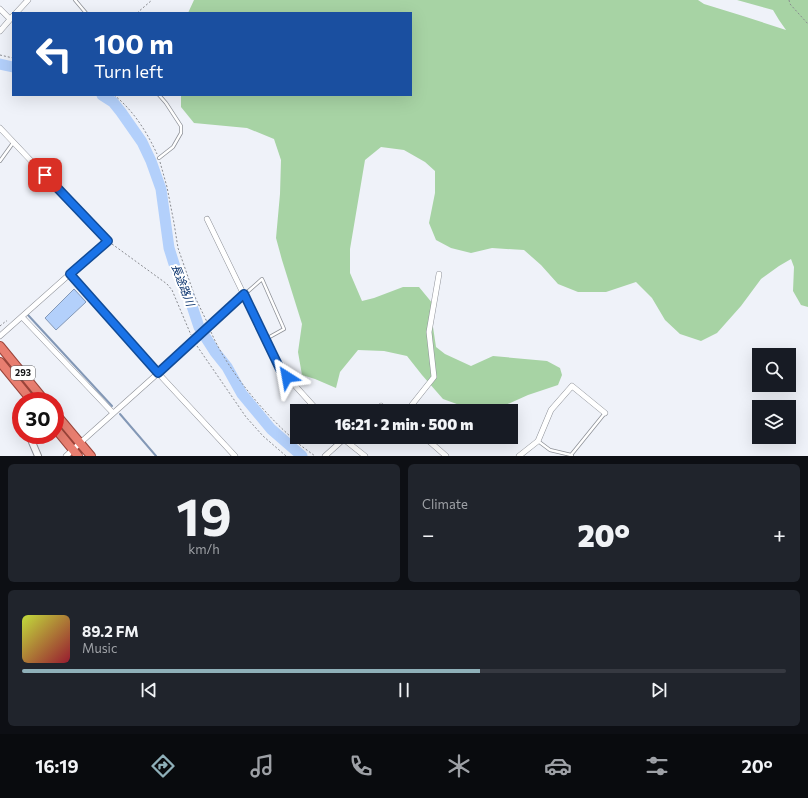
<!DOCTYPE html>
<meta charset="utf-8">
<style>
body{margin:0;font-family:Commissioner,"Noto Sans JP",sans-serif;background:#20242c;color:#f1f3f6;height:100vh;display:flex;flex-direction:column;font-size:15px;white-space:nowrap}
*{box-sizing:border-box;margin:0}
p{font-size:13px;color:#9ea1a6}
.icon{flex:none;width:22px;height:22px;fill:none;stroke:currentColor;stroke-width:2;stroke-linecap:round;stroke-linejoin:round}
.map{position:relative;height:456px;overflow:hidden}
.sheet{display:flex;flex-direction:column;gap:8px;padding:8px;background:#0d0f14;flex:1}
.sheet>*{flex:none}
.banner{position:absolute;left:12px;top:12px;width:400px;height:84px;border-radius:0px;box-shadow:0 4px 16px #0002;background:#1a4fa0;color:#fff;overflow:hidden}
.buttons{position:absolute;left:752px;top:348px;display:grid;gap:8px}
.buttons a{display:grid;place-items:center;width:44px;height:44px;border-radius:0px;background:#171b24;box-shadow:0 4px 16px #0002;font-size:20px}
.speed{position:absolute;left:12px;top:392px;display:flex;gap:8px;font-size:20px;font-weight:700;text-align:center}
.speed>*{display:grid;place-content:center;width:52px;height:52px;border-radius:50%;background:#171b24;box-shadow:0 4px 16px #0002;line-height:1}
.speed .limit{border:6px solid #d22;background:#fff;color:#111}
.pin{position:absolute;display:grid;place-items:center;width:34px;height:34px;color:#fff;margin:-17px;border-radius:8px;box-shadow:0 2px 6px #0006}
.me{position:absolute;width:44px;margin:-22px;rotate:326deg;stroke-linejoin:round;filter:drop-shadow(0 0 3px #0008)}
.turn{display:flex;align-items:center;gap:14px;height:84px;padding:0 16px;font-size:18px}
.turn .icon{width:52px;height:52px;stroke-width:2.5}
.turn b{display:block;font-size:28px;line-height:34px}
.big{font-size:30px;font-weight:800;line-height:1.1}
.sheet .widget{flex:1;display:flex;flex-direction:column;justify-content:center;gap:6px;min-width:0;padding:0 14px;border-radius:6px;background:#20242c}
.sheet .dial{align-items:center;gap:0}
.dial b{font-size:52px;line-height:1}
.song{display:flex;align-items:center;gap:12px}
.cover{width:48px;height:48px;border-radius:6px;background:linear-gradient(135deg,hsl(70 70% 55%),hsl(350 70% 35%))}
.played{height:4px;border-radius:2px;background:linear-gradient(90deg,#8fb0b9 60%,#363941 60%)}
.keys{display:flex;justify-content:space-around;direction:ltr}
.heat{display:flex;justify-content:space-between;align-items:center;font-size:22px;direction:ltr}
.sheet .tiles{flex:1;display:grid;gap:8px;grid-template-columns:1fr 1fr}
.widget:last-child{grid-column:span 2}
.trip{position:absolute;left:290px;top:404px;width:228px;height:40px;border-radius:0px;background:#171b24;box-shadow:0 4px 16px #0002;font-weight:800;line-height:40px;text-align:center}
.dock{display:flex;height:64px;justify-content:space-around;align-items:center;background:#090b0e;color:#9ea1a6}
.dock .icon{width:28px;height:28px}
.dock .current{color:#8fb0b9}
.dock b{font-size:18px;color:#f1f3f6}
.map>svg:first-child{display:block}
.green{fill:#a7d3a4}
.water{fill:#b3d0fb;stroke:#8398b6}
.lines{fill:none;stroke-linecap:round;stroke-linejoin:round}
.stream{stroke:#8398b6;stroke-width:2}
.river{stroke:#b3d0fb;stroke-width:11}
.service-casing{stroke:#8d9097;stroke-width:4}
.minor-casing{stroke:#8d9097;stroke-width:6}
.tertiary-casing{stroke:#8d9097;stroke-width:8}
.trunk-casing{stroke:#9a443a;stroke-width:10}
.path{stroke:#898b90;stroke-width:1;stroke-dasharray:2 2;stroke-linecap:butt}
.service{stroke:#fff;stroke-width:2.5}
.minor{stroke:#fff;stroke-width:5}
.tertiary{stroke:#fff;stroke-width:6}
.trunk{stroke:#e87e70;stroke-width:8}
.route-casing{stroke:#114b97;stroke-width:10}
.route{stroke:#1a73e8;stroke-width:7}
.labels{text-anchor:middle;stroke-width:4;stroke-linejoin:round;paint-order:stroke}
.shield{fill:#fff;stroke:#5a5a5c;stroke-width:1}
.shield-label{font-size:9px;font-weight:bold;fill:#131416}
.water-label{font-size:11px;font-style:italic;fill:#022c69;stroke:#fff}
</style>
<div class="map">
<svg width="808" height="456" viewBox="0 0 808 456">
<rect width="100%" height="100%" fill="#eff2f9"/>
<path class="green" d="M194,0H698L704,4L743,16L786,30L779,20L773,10L737,0H808V307L801,305L793,291L794,267L791,259L779,266L761,279L741,306L717,333L701,341L680,334L665,320L652,298L636,282L606,292H578L558,284L541,265L524,250L492,248L471,253L451,248L436,240L429,223L435,193V171L425,162L404,150L381,147L365,160L350,249V273L362,301L374,298L403,287H419L433,304V327L436,347L445,354L471,366L493,356L547,361L560,368L562,375L558,385L528,395L492,411H476L443,399L422,375L407,356L384,351L358,350L340,372L336,388L315,379L302,375L298,352L302,324L282,260L276,238L280,194L281,160L274,139L247,128L194,123L181,107V95H411V13H188Z"/>
<path class="water" d="M74,289L86,302L56,330L45,318Z"/>
<g class="lines">
<path class="stream" d="M28,315L112,406
M120,414L156,456"/>
<path class="river" d="M0,64L13,67
M102,95L113,102L121,112L142,142L151,161L161,189L169,248L175,267L188,294L199,327L215,352L227,367L242,394L271,429L302,456"/>
<defs>
<path id="service" d="M75,0L86,13
M159,95L166,103L181,126V133L173,147L159,158
M0,161L13,143
M245,294L262,279L284,329L266,339
M538,441L550,450L571,455
M572,456L571,455L605,413"/>
<path id="minor" d="M0,9L10,19
M16,13L28,0
M0,31L13,16
M0,128L107,241L0,336
M207,219L280,369L318,411
M70,274L158,373L235,456
M22,317L113,413
M375,411L381,406L385,411
M407,411L434,377L429,332L439,274
M341,437L365,456
M421,437L430,442L446,456
M66,456L80,443L194,341L244,294
M325,456L345,438
M519,456L538,441L551,410L572,386L605,413"/>
<path id="tertiary" d="M29,435L38,456"/>
<path id="trunk" d="M0,346L45,401
M0,362L32,401
M55,413L91,456
M55,428L78,456"/>
</defs>
<use href="#service" class="service-casing"/>
<use href="#minor" class="minor-casing"/>
<use href="#tertiary" class="tertiary-casing"/>
<use href="#trunk" class="trunk-casing"/>
<path class="path" d="M789,0L790,4L808,24
M137,13L152,0
M0,55L13,58
M114,95C133,110 147,132 157,154
M160,162L167,187L174,223L178,248L195,297L207,322
M112,244L167,284L172,290L191,335
M0,326L6,321H7
M211,332C227,369 261,410 291,437C298,444 307,450 315,456
M197,346L246,417L263,436L286,456"/>
<use href="#service" class="service"/>
<use href="#minor" class="minor"/>
<use href="#tertiary" class="tertiary"/>
<use href="#trunk" class="trunk"/>
</g>
<g class="lines">
<defs>
<path id="route" d="M45,175L108,241L70,274L158,373L244,294L280,369L287,377"/>
</defs>
<use href="#route" class="route-casing"/>
<use href="#route" class="route"/>
</g>
<g class="labels">
<rect class="shield" x="11" y="366" width="24" height="14" rx="3"/>
<g class="shield-label">
<text x="23" y="376">293</text>
</g>
<g class="water-label">
<text transform="translate(183 285) rotate(69)" y="4">長途路川</text>
</g>
</g>
</svg>
<div class="buttons">
<a><svg class="icon" aria-label="search" viewBox="0 0 24 24"><circle cx="10" cy="10" r="6"/><path d="M15 15l6 6"/></svg></a>
<a><svg class="icon" aria-label="layers" viewBox="0 0 24 24"><path d="M12 4l9 5-9 5-9-5zM3 14l9 5 9-5"/></svg></a>
</div>
<div class="speed"><div class="limit">30</div></div>
<div class="pin" style="left:45px;top:175px;background:#d93025"><svg class="icon" aria-label="arrive" viewBox="0 0 24 24"><path d="M6 21V4h12l-3 4 3 4H6"/></svg></div>
<svg class="me" style="left:287px;top:377px" viewBox="-20 -20 40 40"><path d="M0-17L14 15 0 8-14 15z" fill="#1a73e8" stroke="#fff" stroke-width="4"/></svg>
<div class="trip">16:21 · 2 min · 500 m</div>
<div class="banner">
<div class="turn"><svg class="icon" aria-label="left" viewBox="0 0 24 24"><path d="M17 20v-9H6M10 6l-5 5 5 5"/></svg><div><b>100 m</b>Turn left</div></div>
</div>
</div>
<section class="sheet">
<div class="tiles">
<div class="widget dial"><b>19</b><p>km/h</p></div>
<div class="widget"><p>Climate</p>
<div class="heat"><a>−</a><b class="big">20°</b><a>+</a></div>
</div>
<div class="widget">
<div class="song"><i class="cover"></i><div><b>89.2 FM</b><p>Music</p></div></div>
<div class="played"></div>
<div class="keys"><svg class="icon" aria-label="previous" viewBox="0 0 24 24"><path d="M18 5L8 12l10 7zM5 5v14"/></svg><svg class="icon" aria-label="pause" viewBox="0 0 24 24"><path d="M8 5v14M16 5v14"/></svg><svg class="icon" aria-label="next" viewBox="0 0 24 24"><path d="M6 5l10 7-10 7zM19 5v14"/></svg></div>
</div>
</div>
</section>
<nav class="dock">
<b>16:19</b>
<svg class="icon current" aria-label="directions" viewBox="0 0 24 24"><path d="M12 3l9 9-9 9-9-9zM9 14v-3h6M13 9l2 2-2 2"/></svg>
<svg class="icon" aria-label="music" viewBox="0 0 24 24"><path d="M9 18V5l10-2v13"/><circle cx="6" cy="18" r="3"/><circle cx="16" cy="16" r="3"/></svg>
<svg class="icon" aria-label="phone" viewBox="0 0 24 24"><path d="M5 4h4l2 5-3 2q2 4 5 5l2-3 5 2v4C11 20 4 13 5 4z"/></svg>
<svg class="icon" aria-label="climate" viewBox="0 0 24 24"><path d="M12 3v18M4 7l16 10M4 17L20 7"/></svg>
<svg class="icon" aria-label="car" viewBox="0 0 24 24"><path d="M5 17H2v-5l4-1 3-4h7l3 4 3 1v5h-3M9 17h6M6 11h13"/><circle cx="7" cy="17" r="2"/><circle cx="17" cy="17" r="2"/></svg>
<svg class="icon" aria-label="filters" viewBox="0 0 24 24"><path d="M4 7h16M4 17h16"/><circle cx="9" cy="7" r="2"/><circle cx="15" cy="17" r="2"/></svg>
<b>20°</b>
</nav>
